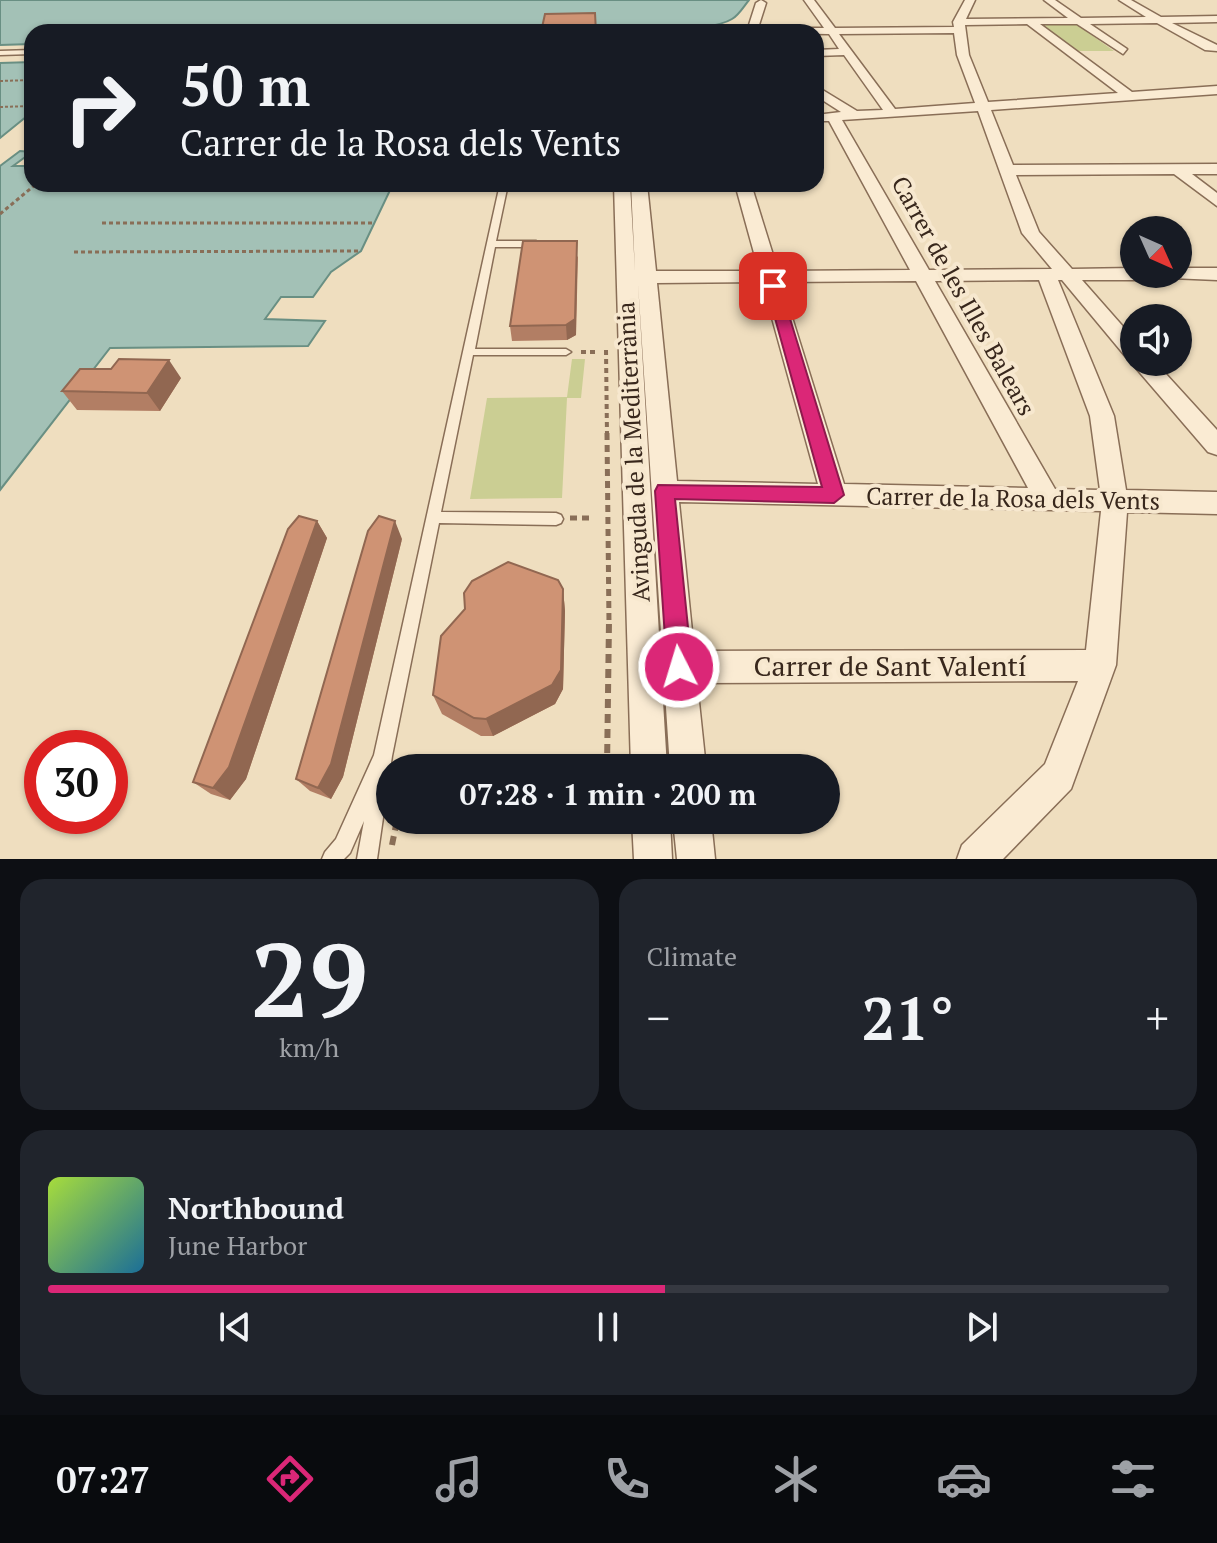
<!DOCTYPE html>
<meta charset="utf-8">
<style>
body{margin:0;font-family:"PT Serif",serif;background:#20242c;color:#f1f3f6;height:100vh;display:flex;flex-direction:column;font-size:30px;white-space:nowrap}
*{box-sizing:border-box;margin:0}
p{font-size:26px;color:#9ea1a6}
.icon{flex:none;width:44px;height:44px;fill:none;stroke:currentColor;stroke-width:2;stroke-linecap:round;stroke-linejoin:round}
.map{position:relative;height:859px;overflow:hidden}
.drawer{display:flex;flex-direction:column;gap:20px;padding:20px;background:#0d0f14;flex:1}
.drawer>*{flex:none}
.top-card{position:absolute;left:24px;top:24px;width:800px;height:168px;border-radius:24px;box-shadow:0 2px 6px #0004;background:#171b24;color:#f1f3f6;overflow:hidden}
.needle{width:52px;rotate:135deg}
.controls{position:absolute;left:1120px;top:216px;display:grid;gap:16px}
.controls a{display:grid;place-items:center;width:72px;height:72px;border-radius:50%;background:#171b24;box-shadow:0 2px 6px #0004;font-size:40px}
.speed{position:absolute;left:24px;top:730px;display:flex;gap:16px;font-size:40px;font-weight:700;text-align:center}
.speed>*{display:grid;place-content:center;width:104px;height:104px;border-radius:50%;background:#171b24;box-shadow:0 2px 6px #0004;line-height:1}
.speed .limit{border:12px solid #d22;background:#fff;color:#111}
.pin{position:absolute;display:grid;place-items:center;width:68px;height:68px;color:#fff;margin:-34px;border-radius:16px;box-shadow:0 4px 12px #0006}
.me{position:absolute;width:88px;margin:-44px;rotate:355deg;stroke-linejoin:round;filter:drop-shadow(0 0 6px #0008)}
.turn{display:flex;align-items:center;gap:28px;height:168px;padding:0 24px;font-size:36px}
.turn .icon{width:104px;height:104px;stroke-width:2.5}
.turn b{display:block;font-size:56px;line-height:68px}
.big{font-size:60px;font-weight:700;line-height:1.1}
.drawer .tile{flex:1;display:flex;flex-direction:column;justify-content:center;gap:12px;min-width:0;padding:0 28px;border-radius:24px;background:#20242c}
.drawer .dial{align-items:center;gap:0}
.dial b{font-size:104px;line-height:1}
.song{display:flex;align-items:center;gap:24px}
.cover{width:96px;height:96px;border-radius:12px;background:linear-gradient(135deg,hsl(80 70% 55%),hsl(200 70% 35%))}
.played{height:8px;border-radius:4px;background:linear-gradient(90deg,#db2777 55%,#363941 55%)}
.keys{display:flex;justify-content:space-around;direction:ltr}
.heat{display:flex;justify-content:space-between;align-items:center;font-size:44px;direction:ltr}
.drawer .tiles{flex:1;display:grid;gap:20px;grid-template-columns:1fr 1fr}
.tile:last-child{grid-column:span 2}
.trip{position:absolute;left:376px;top:754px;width:464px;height:80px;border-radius:40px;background:#171b24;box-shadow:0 2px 6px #0004;font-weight:700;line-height:80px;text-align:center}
.tab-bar{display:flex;height:128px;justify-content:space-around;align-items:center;background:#090b0e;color:#9ea1a6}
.tab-bar .icon{width:56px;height:56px}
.tab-bar .on{color:#db2777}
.tab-bar b{font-size:36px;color:#f1f3f6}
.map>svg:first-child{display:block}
.green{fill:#cbce93}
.water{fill:#a3c1b6;stroke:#698f83;stroke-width:2}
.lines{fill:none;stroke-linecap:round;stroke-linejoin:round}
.service-casing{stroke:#896e57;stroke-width:3}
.minor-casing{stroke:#896e57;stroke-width:3}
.path-far4{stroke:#896e57;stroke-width:2;stroke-dasharray:3 2;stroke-linecap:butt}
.path-far3{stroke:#896e57;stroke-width:3;stroke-dasharray:4 3;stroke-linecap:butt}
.path-far2{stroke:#896e57;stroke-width:4;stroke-dasharray:5 4;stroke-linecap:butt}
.path-far1{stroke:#896e57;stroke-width:5;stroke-dasharray:7 5;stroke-linecap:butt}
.path{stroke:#896e57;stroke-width:6;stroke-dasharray:9 6;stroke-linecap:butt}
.service{fill:#faebd3;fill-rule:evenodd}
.minor{fill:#faebd3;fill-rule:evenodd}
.wall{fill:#b27e64}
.shaded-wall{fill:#916751}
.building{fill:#cf9374;stroke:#916751;stroke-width:2}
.route{fill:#db2777;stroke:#8e194d;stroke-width:2}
.labels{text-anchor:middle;stroke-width:8;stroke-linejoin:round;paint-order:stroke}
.street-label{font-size:24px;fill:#38271c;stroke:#f7e8cf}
.near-street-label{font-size:28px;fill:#38271c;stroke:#f7e8cf}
</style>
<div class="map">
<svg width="1217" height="859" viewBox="0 0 1217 859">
<rect width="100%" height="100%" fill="#efdebf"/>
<path class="green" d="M1076,24L1114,51H1078L1043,25Z
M572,359H585L581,398H567L562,498L470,499L487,398L567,397Z"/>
<path class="water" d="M0,0H749C744,6 739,15 732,19C705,36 579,30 546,24L539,30L32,32V44L0,45Z
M32,62V112L0,138V63Z
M20,151L32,152L13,166H32V184H393L361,251L331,272L313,297H281L265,319L325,321L308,346L110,348L0,490V166Z"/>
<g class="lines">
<defs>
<path id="service" d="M32,50V54L0,55V51Z
M500,184H508L496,241H536L540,244L536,247H495L475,349H566L571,352L566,355H473L441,512L556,513L561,515L563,519L561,523L556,525L439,523L392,756L377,859H357L364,821L350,853L344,859H322L325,852L336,839L374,755Z"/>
<path id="minor" d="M761,0L766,3L758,28H824L804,0H814L835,28L954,27L953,22L965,0H975L966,19L1068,18L1044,0H1055L1081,18L1146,17L1119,0H1131L1161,17L1217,16V22L1172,23L1217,45V51L1205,50L1157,23L1090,24L1127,49L1123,54L1077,24H1040L1132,92L1217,86V94L991,110L1013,165L1217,164V174H1192L1217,193V206L1174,174L1016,175L1039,232L1072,269L1134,268V274H1162L1153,280H1082L1134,339V359L1126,357L1062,280H1058L1114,416L1126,490L1217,492V514L1127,512L1116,665L1071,789L1003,859H957L962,845L1045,764L1078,681L697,683L706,768H670L638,283L667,768H631L614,184H630L635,271L631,184H647L656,271H759L735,184H751L778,271L910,270L829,121H816V115L841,112L816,96V86L857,111L883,110L844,55L816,56V50L839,49L829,34L695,32L700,29L748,28L756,3ZM1027,24L1118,93L988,102L969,55L965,25ZM954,33L957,55L975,103L895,109L839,34ZM978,111L1022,233L1052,269L929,270L842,120ZM1039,280L1090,416L1100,490L1055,489L935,281ZM916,281L1028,488L844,484L781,282ZM762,282L818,484L677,481L657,283ZM679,502L1101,511L1086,650L694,651Z
M1178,268H1217V280L1171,278L1169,274H1178Z
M1134,359V362H1155L1217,430V455L1208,452L1135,367L1132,362Z
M632,820H670L672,859H634Z
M673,820H711L715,859H677Z"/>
</defs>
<use href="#service" class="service-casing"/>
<use href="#minor" class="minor-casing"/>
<path class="path-far4" d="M629,32L687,30
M0,81L32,80
M0,107L32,106"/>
<path class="path-far3" d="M134,190H390
M0,214L36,184
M102,223H374
M74,252L361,251"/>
<path class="path-far2" d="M606,350L607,435
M581,352H595"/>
<path class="path-far1" d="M607,433L609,623
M570,518H593"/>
<path class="path" d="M607,768L609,621
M392,845L397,820"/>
<use href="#service" class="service"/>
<use href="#minor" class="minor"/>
</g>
<path class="wall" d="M578,256L576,335L567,340L512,341L510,326Z
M181,378L160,411L77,410L62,391Z
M317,521L327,538L246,779L230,800L211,794L193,782Z
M402,539L343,777L331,799L310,791L296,779Z
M563,589L565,611L563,689L555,704L493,736H481L442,714L433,695Z"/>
<path class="shaded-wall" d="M577,241L576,335L567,340L566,325Z
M169,360L181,378L160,411L147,393Z
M317,521L327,538L246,779L230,800L213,788Z
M395,521L402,539L343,777L331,799L318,788Z
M563,589L565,611L563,689L555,704L493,736L486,719Z"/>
<path class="building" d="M595,13L596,32H541L545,14Z
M523,241H577L575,319L566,325L510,326Z
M119,359L169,360L147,393L62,391L80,369H111Z
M299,516L317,521L229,767L213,788L193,782L288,529Z
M379,516L395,521L331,764L318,788L296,779L368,531Z
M508,562L558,580L563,589L561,670L552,685L486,719L474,718L433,695L441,636L465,609L464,593L472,581Z"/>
<path class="route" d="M768,283L780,286L844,495L834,503L675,499L692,667L688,675L679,679L671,675L667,667L655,491L658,485L822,487L766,286Z"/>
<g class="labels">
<g class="street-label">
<text transform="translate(963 296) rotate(61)" y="8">Carrer de les Illes Balears</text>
<text transform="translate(634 452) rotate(-93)" y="8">Avinguda de la Mediterrània</text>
<text transform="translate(1013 499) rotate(1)" y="8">Carrer de la Rosa dels Vents</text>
</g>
<g class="near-street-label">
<text x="890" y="676">Carrer de Sant Valentí</text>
</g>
</g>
</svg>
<div class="controls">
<a><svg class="needle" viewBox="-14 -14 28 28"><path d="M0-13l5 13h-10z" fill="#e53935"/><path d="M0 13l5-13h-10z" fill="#9ea1a6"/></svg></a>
<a><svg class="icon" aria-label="sound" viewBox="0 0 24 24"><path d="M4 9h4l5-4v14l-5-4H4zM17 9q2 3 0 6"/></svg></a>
</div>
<div class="speed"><div class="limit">30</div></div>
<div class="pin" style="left:773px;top:286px;background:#d93025"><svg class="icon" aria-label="arrive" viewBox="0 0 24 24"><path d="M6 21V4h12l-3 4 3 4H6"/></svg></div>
<svg class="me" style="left:679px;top:667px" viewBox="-20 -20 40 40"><circle r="17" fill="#db2777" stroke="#fff" stroke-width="3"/><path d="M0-11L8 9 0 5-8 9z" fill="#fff"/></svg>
<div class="trip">07:28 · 1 min · 200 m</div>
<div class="top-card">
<div class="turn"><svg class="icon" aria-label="right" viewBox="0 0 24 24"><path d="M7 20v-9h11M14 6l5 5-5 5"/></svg><div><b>50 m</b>Carrer de la Rosa dels Vents</div></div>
</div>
</div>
<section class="drawer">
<div class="tiles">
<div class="tile dial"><b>29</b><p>km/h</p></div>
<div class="tile"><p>Climate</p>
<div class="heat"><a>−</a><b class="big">21°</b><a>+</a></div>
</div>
<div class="tile">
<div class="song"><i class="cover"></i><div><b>Northbound</b><p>June Harbor</p></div></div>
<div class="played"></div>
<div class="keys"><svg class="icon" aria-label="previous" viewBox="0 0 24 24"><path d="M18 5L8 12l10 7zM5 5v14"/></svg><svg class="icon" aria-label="pause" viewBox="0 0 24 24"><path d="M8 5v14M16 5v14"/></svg><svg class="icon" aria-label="next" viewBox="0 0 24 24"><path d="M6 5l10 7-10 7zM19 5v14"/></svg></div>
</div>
</div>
</section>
<nav class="tab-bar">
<b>07:27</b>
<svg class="icon on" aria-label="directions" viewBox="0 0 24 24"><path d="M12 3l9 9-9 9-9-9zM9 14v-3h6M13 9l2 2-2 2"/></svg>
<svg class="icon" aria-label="music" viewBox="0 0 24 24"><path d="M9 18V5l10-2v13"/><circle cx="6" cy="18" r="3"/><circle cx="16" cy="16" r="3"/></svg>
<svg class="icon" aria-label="phone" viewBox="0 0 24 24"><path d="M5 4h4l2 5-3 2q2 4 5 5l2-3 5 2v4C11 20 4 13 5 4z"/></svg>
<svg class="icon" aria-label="climate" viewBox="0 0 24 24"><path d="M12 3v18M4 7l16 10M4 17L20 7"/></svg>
<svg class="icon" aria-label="car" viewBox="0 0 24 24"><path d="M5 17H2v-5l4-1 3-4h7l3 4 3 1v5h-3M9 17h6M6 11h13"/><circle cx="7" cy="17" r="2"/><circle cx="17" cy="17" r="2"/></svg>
<svg class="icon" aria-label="filters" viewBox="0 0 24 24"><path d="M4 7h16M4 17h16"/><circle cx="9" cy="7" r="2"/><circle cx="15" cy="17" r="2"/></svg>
</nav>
